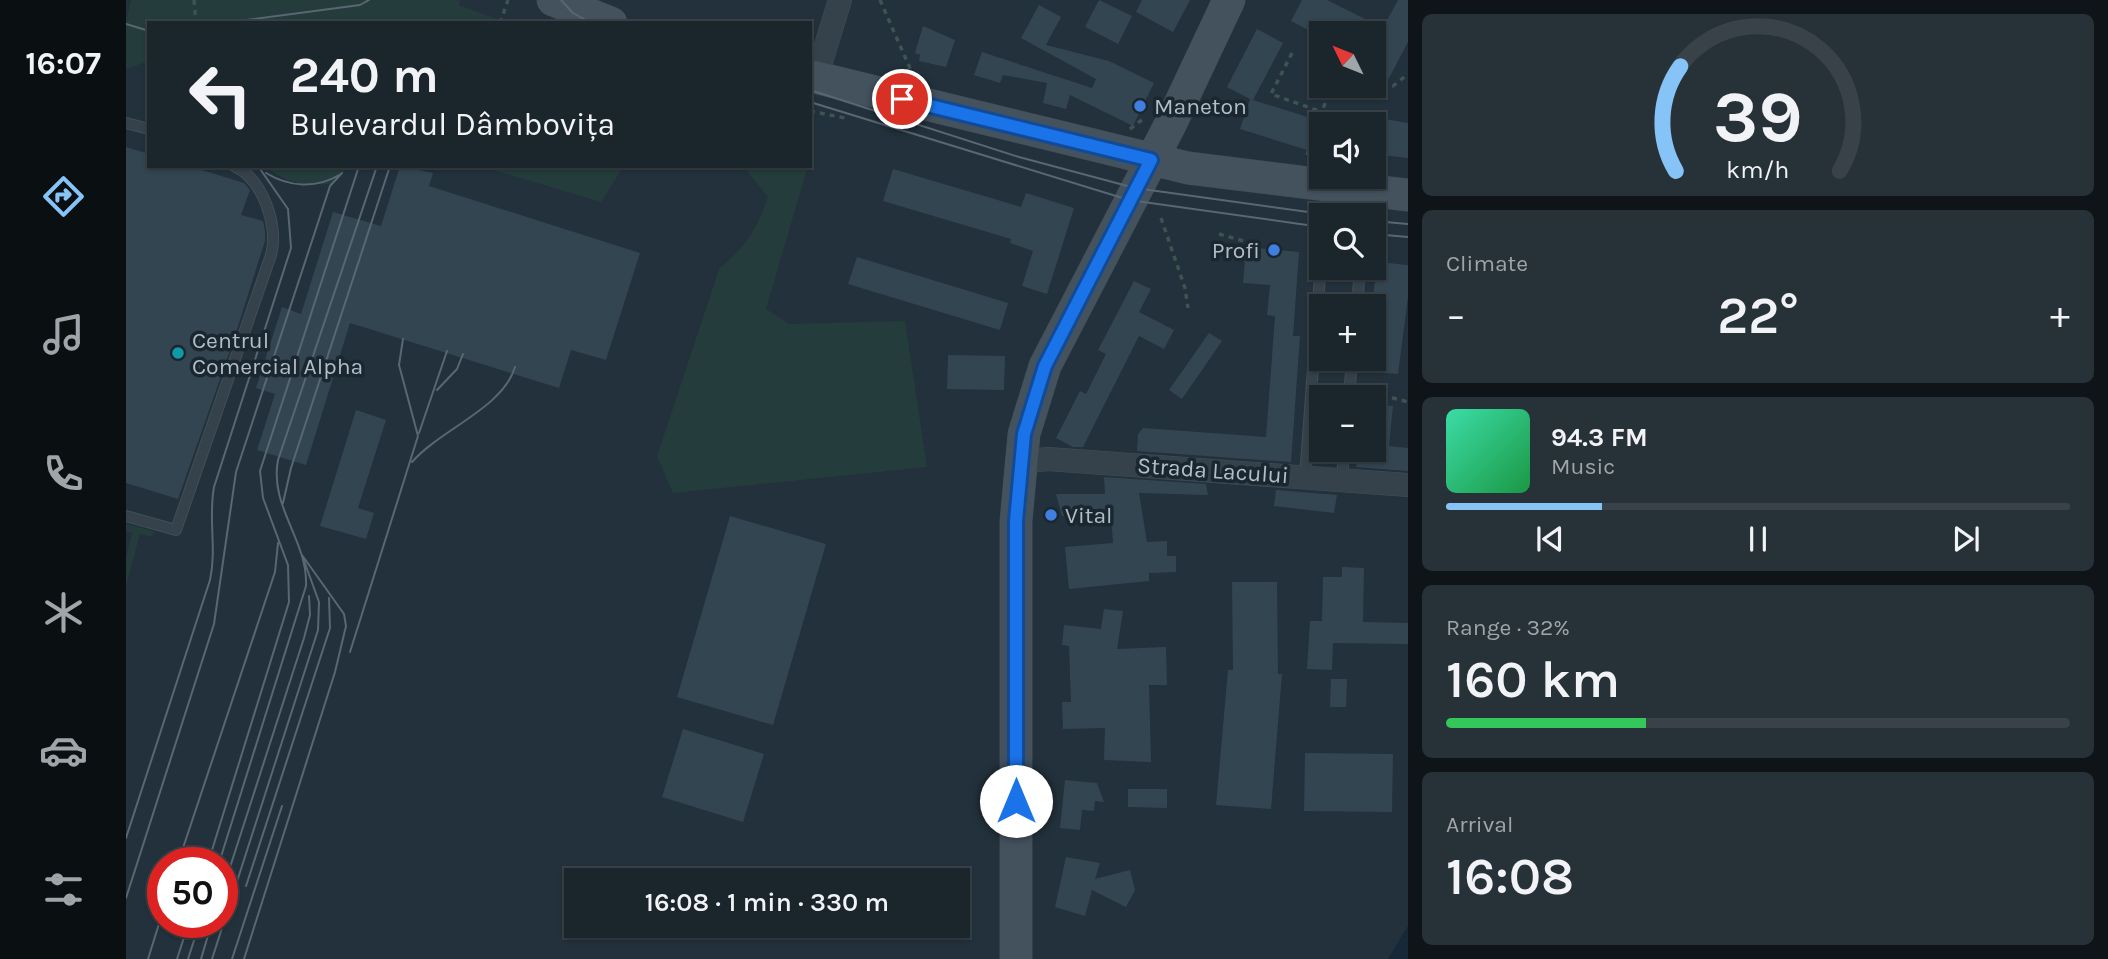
<!DOCTYPE html>
<meta charset="utf-8">
<style>
body{margin:0;font-family:Karla,sans-serif;background:#273138;color:#f1f3f6;height:100vh;display:flex;flex-direction:column;font-size:26px;white-space:nowrap}
*{box-sizing:border-box;margin:0}
p{font-size:23px;color:#9fa5a9}
.icon{flex:none;width:38px;height:38px;fill:none;stroke:currentColor;stroke-width:2;stroke-linecap:round;stroke-linejoin:round}
.map{position:relative;flex:1;overflow:hidden}
.drawer{display:flex;flex-direction:column;gap:14px;padding:14px;background:#0e1418;width:700px}
.drawer>*{flex:none}
.guide{position:absolute;left:21px;top:21px;width:665px;height:147px;border-radius:0px;box-shadow:0 2px 5px #0004,0 0 0 2px #384248;background:#1a252c;color:#f1f3f6;overflow:hidden}
.needle{width:46px;rotate:313deg}
.controls{position:absolute;left:1183px;top:21px;display:grid;gap:14px}
.controls a{display:grid;place-items:center;width:77px;height:77px;border-radius:0px;background:#1a252c;box-shadow:0 2px 5px #0004,0 0 0 2px #384248;font-size:35px}
.speed{position:absolute;left:21px;top:847px;display:flex;gap:14px;font-size:35px;font-weight:700;text-align:center}
.speed>*{display:grid;place-content:center;width:91px;height:91px;border-radius:50%;background:#1a252c;box-shadow:0 2px 5px #0004,0 0 0 2px #384248;line-height:1}
.speed .limit{border:10px solid #d22;background:#fff;color:#111}
.pin{position:absolute;display:grid;place-items:center;width:60px;height:60px;color:#fff;margin:-30px;border:4px solid #fff;border-radius:50%;box-shadow:0 2px 7px #0007}
.me{position:absolute;width:77px;margin:-38px;rotate:0deg;stroke-linejoin:round;filter:drop-shadow(0 0 5px #0008)}
.turn{display:flex;align-items:center;gap:24px;height:147px;padding:0 28px;font-size:32px}
.turn .icon{width:91px;height:91px;stroke-width:2.5}
.turn b{display:block;font-size:49px;line-height:60px}
.big{font-size:52px;font-weight:600;line-height:1.1}
.drawer .widget{flex:1;display:flex;flex-direction:column;justify-content:center;gap:10px;min-width:0;padding:0 24px;border-radius:10px;background:#273138}
.drawer .dial{align-items:center;gap:0}
.dial svg{height:182px;overflow:visible;fill:none;stroke:#384248;stroke-width:7;stroke-linecap:round;text-anchor:middle}
.dial text{fill:#f1f3f6;stroke:none}
.song{display:flex;align-items:center;gap:21px}
.cover{width:84px;height:84px;border-radius:10px;background:linear-gradient(135deg,hsl(160 70% 55%),hsl(140 70% 35%))}
.played{height:7px;border-radius:4px;background:linear-gradient(90deg,#86c4f7 25%,#384248 25%)}
.keys{display:flex;justify-content:space-around;direction:ltr}
.heat{display:flex;justify-content:space-between;align-items:center;font-size:38px;direction:ltr}
.charge{height:10px;border-radius:5px;background:linear-gradient(90deg,#34c759 32%,#384248 0)}
.trip{position:absolute;left:438px;top:868px;width:406px;height:70px;border-radius:0px;background:#1a252c;box-shadow:0 2px 5px #0004,0 0 0 2px #384248;font-weight:600;line-height:70px;text-align:center}
main{display:flex;flex:1;min-height:0}
.tabs{display:flex;flex-direction:column;width:126px;justify-content:space-around;align-items:center;background:#0a0f12;color:#9fa5a9}
.tabs .icon{width:49px;height:49px}
.tabs .on{color:#86c4f7}
.tabs b{font-size:32px;color:#f1f3f6}
.map>svg:first-child{display:block}
.green{fill:#243c3b}
.water{fill:#162938}
.building{fill:#344552}
.lines{fill:none;stroke-linecap:round;stroke-linejoin:round}
.lane-casing{stroke:#424e57;stroke-width:12}
.street-casing{stroke:#424e57;stroke-width:24}
.secondary-casing{stroke:#424e57;stroke-width:33}
.path{stroke:#3d5452;stroke-width:3.5;stroke-dasharray:5 5;stroke-linecap:butt}
.lane{stroke:#36424b;stroke-width:10}
.street{stroke:#36424b;stroke-width:23}
.secondary{stroke:#44525e;stroke-width:32}
.tram{stroke:#586772;stroke-width:2}
.route-casing{stroke:#114b97;stroke-width:18}
.route{stroke:#1a73e8;stroke-width:12}
.shop-dot{fill:#3f7fe0;stroke:#1b2730;stroke-width:2.5}
.culture-dot{fill:#0f9aa8;stroke:#1b2730;stroke-width:2.5}
.labels{text-anchor:middle;stroke-width:7;stroke-linejoin:round;paint-order:stroke}
.poi-label{font-size:23px;fill:#b1bdc7;stroke:#1b2730;text-anchor:start}
.street-label{font-size:23px;fill:#b1bdc7;stroke:#1b2730}
</style>
<main>
<nav class="tabs">
<b>16:07</b>
<svg class="icon on" aria-label="directions" viewBox="0 0 24 24"><path d="M12 3l9 9-9 9-9-9zM9 14v-3h6M13 9l2 2-2 2"/></svg>
<svg class="icon" aria-label="music" viewBox="0 0 24 24"><path d="M9 18V5l10-2v13"/><circle cx="6" cy="18" r="3"/><circle cx="16" cy="16" r="3"/></svg>
<svg class="icon" aria-label="phone" viewBox="0 0 24 24"><path d="M5 4h4l2 5-3 2q2 4 5 5l2-3 5 2v4C11 20 4 13 5 4z"/></svg>
<svg class="icon" aria-label="climate" viewBox="0 0 24 24"><path d="M12 3v18M4 7l16 10M4 17L20 7"/></svg>
<svg class="icon" aria-label="car" viewBox="0 0 24 24"><path d="M5 17H2v-5l4-1 3-4h7l3 4 3 1v5h-3M9 17h6M6 11h13"/><circle cx="7" cy="17" r="2"/><circle cx="17" cy="17" r="2"/></svg>
<svg class="icon" aria-label="filters" viewBox="0 0 24 24"><path d="M4 7h16M4 17h16"/><circle cx="9" cy="7" r="2"/><circle cx="15" cy="17" r="2"/></svg>
</nav>
<div class="map">
<svg width="1282" height="959" viewBox="0 0 1282 959">
<rect width="100%" height="100%" fill="#22313b"/>
<path class="green" d="M5,0H334L333,5L381,23H23V61L0,69V21Z
M139,166H223L206,184C175,185 164,185 139,166Z
M354,166H498L475,202Z
M617,166H682L640,309L663,324L779,321L801,467L547,493L531,456L593,269C620,246 630,231 642,197Z
M0,524L28,531L26,537L14,534L0,586V557L6,533L0,531Z"/>
<path class="water" d="M1282,926V959H1262Z"/>
<path class="building" d="M973,0L1006,16L992,44L959,27Z
M1016,0H1064L1047,32L1010,12Z
M1176,0H1201L1257,28L1272,0H1282V42L1261,82L1248,75V33H1188L1165,21Z
M913,5L935,17L920,45L983,61L1028,83L1007,126L944,95L940,109L917,103L921,83L877,75L874,83L848,75L856,52L966,88L970,79L895,38Z
M797,26L829,40L820,67L793,61L794,55L789,53Z
M1131,29L1157,43L1127,100L1191,120L1181,150L1114,129L1124,99L1101,87Z
M1248,117L1282,123V158L1248,154Z
M0,147L23,154V166H63L118,183L124,190L115,215L137,221L139,231V241L107,342L52,499L0,483Z
M274,166L307,173L303,186L514,253L480,360L445,350L433,388L224,323L180,465L131,450L149,394L130,388L156,307L175,314L207,212L255,226Z
M767,169L895,207L900,193L948,208L921,294L896,286L907,251L884,243L885,239L757,201Z
M1120,247L1173,252L1167,336H1174L1165,462L1011,451L1012,434L1017,428L1140,437L1149,316L1141,315L1144,285L1117,283Z
M731,257L882,303L874,330L722,284Z
M1251,262L1282,265V297L1272,374L1248,372L1246,306Z
M1008,281L1025,289L1013,312L1048,330L1038,349L1013,336L957,447H947L930,438L954,391L960,394L980,354L972,350Z
M1083,333L1096,341L1056,399L1043,390Z
M822,355L879,356L878,390L821,389Z
M1248,404L1267,406L1263,446L1282,448V471L1230,467L1232,450H1248Z
M230,410L260,420L232,508L248,513L240,539L194,526Z
M978,477L1080,484L1082,495L1013,493L1021,542L1041,541V556H1050V572L1023,573V581L943,589L939,547L987,543L985,515L936,516L930,494H979Z
M1150,490L1211,495L1208,513L1148,506Z
M604,516L700,544L647,725L551,697Z
M1216,567L1238,568L1237,622L1282,623V644L1207,643L1206,670L1181,669L1184,621H1196L1197,577H1216Z
M1106,582H1151L1152,674H1156L1145,809L1090,805L1102,670H1107Z
M978,609L997,611L991,649L1040,647L1041,685H1023L1025,762L978,760L979,728L937,729L936,702H945L943,646L936,645L938,625L975,629Z
M1205,679H1221L1220,707H1204Z
M557,729L638,754L617,822L536,797Z
M1179,753L1267,754L1266,812L1178,811Z
M939,780L971,783L978,802L969,801L968,811L956,810L954,830L934,828Z
M1002,789H1041V808L1002,807Z
M940,857L974,863L969,879L1004,870L1009,890L1000,907L966,890L959,916L929,907Z"/>
<g class="lines">
<defs>
<path id="lane" d="M0,123L23,129
M1231,306L1234,268
M1223,397L1226,359
M1179,476L1195,262
M1216,479L1218,450
M0,516L50,530L145,255C153,226 137,179 108,166"/>
<path id="street" d="M690,78L714,0
M893,462L922,459L1282,485"/>
<path id="secondary" d="M427,0L485,23
M684,76L1062,168L1282,195
M890,959V521L898,434L919,366L1045,123L1103,0"/>
</defs>
<use href="#lane" class="lane-casing"/>
<use href="#street" class="street-casing"/>
<use href="#secondary" class="secondary-casing"/>
<path class="path" d="M68,0L70,23
M754,0L787,75
M374,23L382,0
M1166,53L1145,94L1196,112
M1248,78L1267,86L1282,74
M684,111L719,118
M1004,129L1017,119
M1181,155L1205,86
M1035,218L1059,288L1062,308
M1093,234L1121,242
M1237,390L1282,402"/>
<use href="#lane" class="lane"/>
<use href="#street" class="street"/>
<use href="#secondary" class="secondary"/>
<path class="tram" d="M435,0L447,13L465,23
M97,23L234,5L243,0
M0,24L23,31
M684,90L893,157L1009,188L1204,215
M684,102L1003,200L1195,227
M140,173C163,187 190,189 213,175
M1248,221L1282,224
M1248,234L1282,237
M311,390L331,369L337,354
M293,433L321,351
M286,462C315,429 377,408 389,367
M157,503L165,468L264,166
M224,652L292,436L273,365L277,339
M0,838L84,580C91,548 82,519 88,487L165,248L162,209L132,166
M52,863L149,572L152,543
M82,863L163,602L162,565L137,498L134,471L233,166
M93,863L180,586C182,540 143,507 152,460L251,166
M120,886L204,628L203,598
M96,892L178,638L184,615L183,596
M0,898L88,624L110,472L204,186L216,173
M22,959L37,911
M51,959L63,922
M62,959L74,922
M75,959L86,922
M86,959L192,630L193,602L176,555L218,614L220,626L209,672L118,959
M106,959L156,806"/>
</g>
<g class="lines">
<defs>
<path id="route" d="M776,99L1025,160L919,366L898,434L890,521V801"/>
</defs>
<use href="#route" class="route-casing"/>
<use href="#route" class="route"/>
</g>
<g class="shop-dot">
<circle cx="1014" cy="106" r="7"/>
<circle cx="1148" cy="250" r="7"/>
<circle cx="925" cy="515" r="7"/>
</g>
<circle class="culture-dot" cx="52" cy="353" r="7"/>
<g class="labels">
<g class="poi-label">
<text x="1028" y="114">Maneton</text>
<text x="1134" y="258" text-anchor="end">Profi</text>
<text x="66" y="348">Centrul<tspan x="66" dy="26">Comercial Alpha</tspan></text>
<text x="939" y="523">Vital</text>
</g>
<g class="street-label">
<text transform="translate(1087 470) rotate(4)" y="8">Strada Lacului</text>
</g>
</g>
</svg>
<div class="controls">
<a><svg class="needle" viewBox="-14 -14 28 28"><path d="M0-13l5 13h-10z" fill="#e53935"/><path d="M0 13l5-13h-10z" fill="#9fa5a9"/></svg></a>
<a><svg class="icon" aria-label="sound" viewBox="0 0 24 24"><path d="M4 9h4l5-4v14l-5-4H4zM17 9q2 3 0 6"/></svg></a>
<a><svg class="icon" aria-label="search" viewBox="0 0 24 24"><circle cx="10" cy="10" r="6"/><path d="M15 15l6 6"/></svg></a>
<a>+</a>
<a>−</a>
</div>
<div class="speed"><div class="limit">50</div></div>
<div class="pin" style="left:776px;top:99px;background:#d93025"><svg class="icon" aria-label="arrive" viewBox="0 0 24 24"><path d="M6 21V4h12l-3 4 3 4H6"/></svg></div>
<svg class="me" style="left:890px;top:801px" viewBox="-20 -20 40 40"><circle r="19" fill="#fff"/><path d="M0-13L10 11 0 6-10 11z" fill="#1a73e8"/></svg>
<div class="trip">16:08 · 1 min · 330 m</div>
<div class="guide">
<div class="turn"><svg class="icon" aria-label="left" viewBox="0 0 24 24"><path d="M17 20v-9H6M10 6l-5 5 5 5"/></svg><div><b>240 m</b>Bulevardul Dâmbovița</div></div>
</div>
</div>
<section class="drawer">
<div class="widget dial"><svg viewBox="0 0 100 80">
<path d="M14 69A42 42 0 1 1 86 69"/>
<path d="M14 69A42 42 0 0 1 16 23" stroke="#86c4f7"/>
<text x="50" y="56" font-size="32" font-weight="700">39</text>
<text x="50" y="72" font-size="11">km/h</text>
</svg></div>
<div class="widget"><p>Climate</p>
<div class="heat"><a>−</a><b class="big">22°</b><a>+</a></div>
</div>
<div class="widget">
<div class="song"><i class="cover"></i><div><b>94.3 FM</b><p>Music</p></div></div>
<div class="played"></div>
<div class="keys"><svg class="icon" aria-label="previous" viewBox="0 0 24 24"><path d="M18 5L8 12l10 7zM5 5v14"/></svg><svg class="icon" aria-label="pause" viewBox="0 0 24 24"><path d="M8 5v14M16 5v14"/></svg><svg class="icon" aria-label="next" viewBox="0 0 24 24"><path d="M6 5l10 7-10 7zM19 5v14"/></svg></div>
</div>
<div class="widget"><p>Range · 32%</p><b class="big">160 km</b><div class="charge"></div></div>
<div class="widget"><p>Arrival</p><b class="big">16:08</b></div>
</section>
</main>
